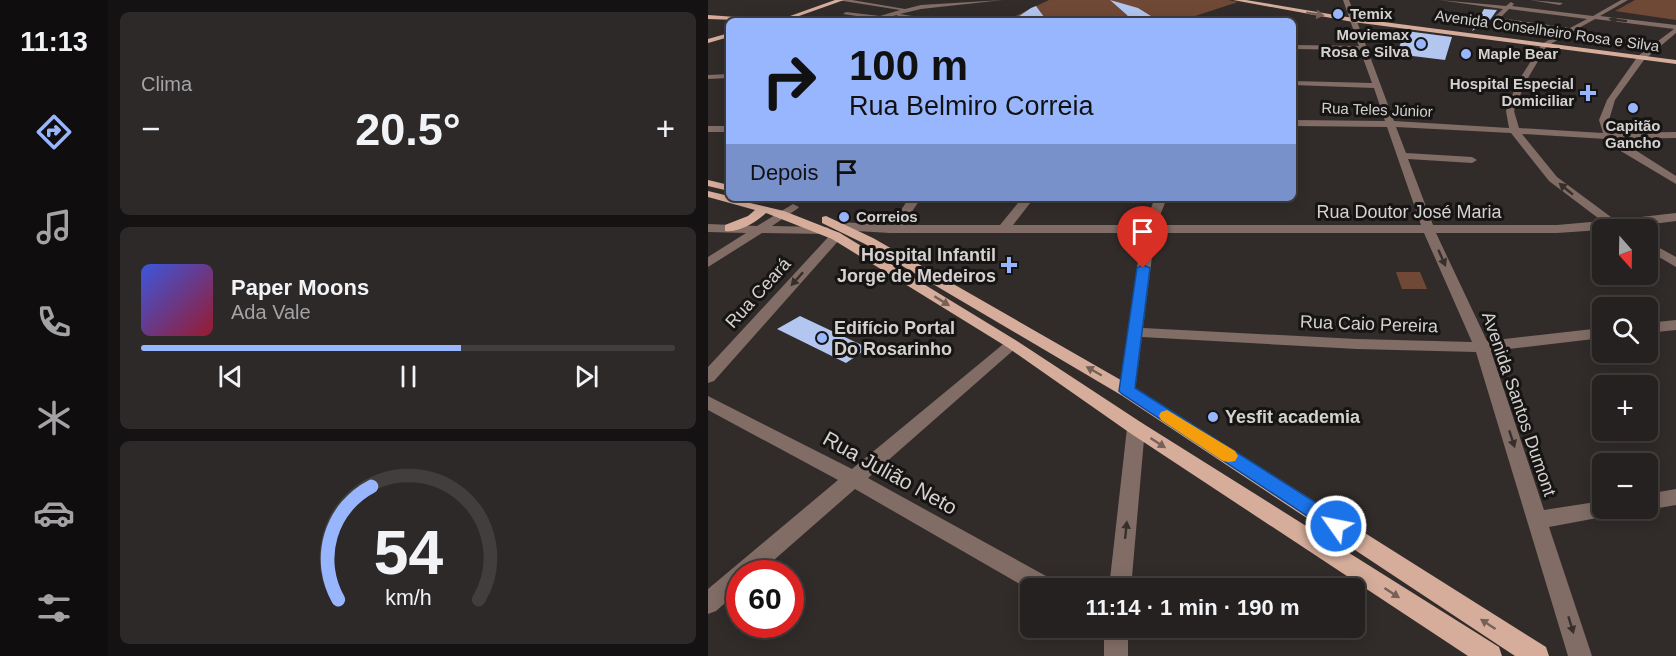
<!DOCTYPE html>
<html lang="pt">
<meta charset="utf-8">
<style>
body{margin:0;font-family:Arial,sans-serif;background:#2d2929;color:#f1f3f6;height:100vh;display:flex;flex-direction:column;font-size:22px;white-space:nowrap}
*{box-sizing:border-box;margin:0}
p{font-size:20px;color:#a3a3a5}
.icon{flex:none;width:33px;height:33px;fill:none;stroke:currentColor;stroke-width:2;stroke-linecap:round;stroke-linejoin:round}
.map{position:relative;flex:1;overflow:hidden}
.sheet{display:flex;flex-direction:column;gap:12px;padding:12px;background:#141212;width:600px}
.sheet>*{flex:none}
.banner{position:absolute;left:18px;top:18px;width:570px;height:183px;border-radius:9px;box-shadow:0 3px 15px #0003,0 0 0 2px #423e3e;background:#97b6fd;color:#111;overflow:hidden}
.needle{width:39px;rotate:160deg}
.tools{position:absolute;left:884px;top:219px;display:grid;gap:12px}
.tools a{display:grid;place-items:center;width:66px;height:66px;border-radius:9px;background:#252120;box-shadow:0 3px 15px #0003,0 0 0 2px #423e3e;font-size:30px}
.speed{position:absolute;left:18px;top:560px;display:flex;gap:12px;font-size:30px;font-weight:700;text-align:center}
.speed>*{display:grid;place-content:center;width:78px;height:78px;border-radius:50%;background:#252120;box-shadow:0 3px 15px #0003,0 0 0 2px #423e3e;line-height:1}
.speed .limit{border:9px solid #d22;background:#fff;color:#111}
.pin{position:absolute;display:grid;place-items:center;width:51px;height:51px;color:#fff;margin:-62px -26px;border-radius:50% 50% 50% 0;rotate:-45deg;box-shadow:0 0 6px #0007}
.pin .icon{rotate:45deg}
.me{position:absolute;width:66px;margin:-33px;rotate:303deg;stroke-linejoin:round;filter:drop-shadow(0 0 4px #0008)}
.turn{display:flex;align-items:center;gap:21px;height:126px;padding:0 24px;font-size:27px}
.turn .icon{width:78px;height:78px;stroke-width:2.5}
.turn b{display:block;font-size:42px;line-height:51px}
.then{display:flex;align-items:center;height:57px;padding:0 24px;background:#0003;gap:12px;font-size:22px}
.big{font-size:45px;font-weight:600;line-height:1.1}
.sheet .widget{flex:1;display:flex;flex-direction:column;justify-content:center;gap:9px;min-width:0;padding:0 21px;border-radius:9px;background:#2d2929}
.sheet .dial{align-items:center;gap:0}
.dial svg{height:156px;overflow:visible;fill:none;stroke:#423e3e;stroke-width:7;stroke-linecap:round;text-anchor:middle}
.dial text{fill:#f1f3f6;stroke:none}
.song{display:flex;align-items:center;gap:18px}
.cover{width:72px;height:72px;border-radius:9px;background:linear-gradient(135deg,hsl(230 70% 55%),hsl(350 70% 35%))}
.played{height:6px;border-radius:3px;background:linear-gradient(90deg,#97b6fd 60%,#423e3e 60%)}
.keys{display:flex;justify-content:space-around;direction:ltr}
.heat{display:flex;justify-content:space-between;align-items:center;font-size:33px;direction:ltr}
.trip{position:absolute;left:312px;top:578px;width:345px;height:60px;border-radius:9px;background:#252120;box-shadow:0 3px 15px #0003,0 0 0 2px #423e3e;font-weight:600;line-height:60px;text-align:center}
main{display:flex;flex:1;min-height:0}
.dock{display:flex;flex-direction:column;width:108px;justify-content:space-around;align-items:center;background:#0f0d0d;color:#a3a3a5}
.dock .icon{width:42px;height:42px}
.dock .active{color:#97b6fd}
.dock b{font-size:27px;color:#f1f3f6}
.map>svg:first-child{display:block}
.green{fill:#704836}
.building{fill:#b2c6f0}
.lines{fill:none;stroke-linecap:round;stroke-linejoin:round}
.minor{fill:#816d65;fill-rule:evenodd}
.major{fill:#d6ad9b;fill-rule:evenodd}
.oneway{fill:#766158}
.oneway2{fill:#372f2c}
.route{fill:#1a73e8;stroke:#114b97;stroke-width:1.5}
.slow{fill:#f59e0b}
.poi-dot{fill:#97b6fd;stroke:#171514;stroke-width:2}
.labels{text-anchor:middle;stroke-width:6;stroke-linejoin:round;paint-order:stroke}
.far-poi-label{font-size:15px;font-weight:bold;fill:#d4d1d0;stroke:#171514;text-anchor:start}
.far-street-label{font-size:15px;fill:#d4d1d0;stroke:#171514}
.street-label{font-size:18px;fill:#d4d1d0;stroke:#171514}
.poi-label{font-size:18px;font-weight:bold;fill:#d4d1d0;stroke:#171514;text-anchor:start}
.near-street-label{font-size:21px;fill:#d4d1d0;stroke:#171514}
</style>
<main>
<nav class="dock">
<b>11:13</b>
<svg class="icon active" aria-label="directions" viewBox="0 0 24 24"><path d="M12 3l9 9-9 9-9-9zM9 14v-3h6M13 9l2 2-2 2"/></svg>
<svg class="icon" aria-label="music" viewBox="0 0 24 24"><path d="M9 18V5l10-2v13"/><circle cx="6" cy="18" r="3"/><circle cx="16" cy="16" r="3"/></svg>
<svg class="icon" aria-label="phone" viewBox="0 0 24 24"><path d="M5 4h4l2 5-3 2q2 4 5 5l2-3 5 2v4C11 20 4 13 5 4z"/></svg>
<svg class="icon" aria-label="climate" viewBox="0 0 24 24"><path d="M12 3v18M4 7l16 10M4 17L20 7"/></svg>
<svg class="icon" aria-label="car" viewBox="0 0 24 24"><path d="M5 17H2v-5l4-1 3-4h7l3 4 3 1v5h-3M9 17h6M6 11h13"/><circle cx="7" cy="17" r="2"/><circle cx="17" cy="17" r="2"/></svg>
<svg class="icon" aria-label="filters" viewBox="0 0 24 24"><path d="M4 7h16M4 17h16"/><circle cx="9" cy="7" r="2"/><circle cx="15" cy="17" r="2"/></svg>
</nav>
<section class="sheet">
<div class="widget"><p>Clima</p>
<div class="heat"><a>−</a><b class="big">20.5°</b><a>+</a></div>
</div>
<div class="widget">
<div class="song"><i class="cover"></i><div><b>Paper Moons</b><p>Ada Vale</p></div></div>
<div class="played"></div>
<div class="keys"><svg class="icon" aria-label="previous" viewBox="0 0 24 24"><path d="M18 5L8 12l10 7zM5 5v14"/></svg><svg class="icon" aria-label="pause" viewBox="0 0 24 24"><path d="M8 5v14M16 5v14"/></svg><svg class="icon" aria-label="next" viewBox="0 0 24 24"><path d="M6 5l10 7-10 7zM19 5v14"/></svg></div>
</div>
<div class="widget dial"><svg viewBox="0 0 100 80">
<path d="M14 69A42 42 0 1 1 86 69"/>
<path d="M14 69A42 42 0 0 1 31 11" stroke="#97b6fd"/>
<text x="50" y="56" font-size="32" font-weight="700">54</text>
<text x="50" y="72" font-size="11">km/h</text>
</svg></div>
</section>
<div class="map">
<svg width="968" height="656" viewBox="0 0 968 656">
<rect width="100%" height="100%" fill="#312c2a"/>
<path class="green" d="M341,0H520L530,2L472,21H297Z
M927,0H968V20L907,11Z
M688,272H712L719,289H694Z"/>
<path class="building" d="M402,0L430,8L451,21H423L419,15Z
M328,6L339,21H304L323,8Z
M776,9L789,10L782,20L764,31Z
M698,31L744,37L737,60L688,54Z
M92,316L160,348L138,363L69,329Z"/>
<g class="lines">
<path class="minor" d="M129,0H144L197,9L213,5L295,0L213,9L192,14L234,21L191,18L189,15L165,21H155L162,18L135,14L138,12L172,16L192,10Z
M635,0H641L686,121L801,128L798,111L809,83L834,44L856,31L787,21L784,19L795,9L731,0L798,6L803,2L806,4L804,6L885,16L913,0H920L892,16L968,25V33L936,60L907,100L901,120L905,133L968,132V138L910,139L968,176V184L911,150L898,139L814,134L849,177L907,220L968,213V221L907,229L849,233H728L779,341L894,328V338L783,351L836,510L894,501V508H910L907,514L900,516L841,527L884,656H860L768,352L649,349L434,337L427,391L425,395H413L411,391L434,233H182L132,230L126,226L132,222L183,225L201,198H213L195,225H292L314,198H326L305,225H436L447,198H459L448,225H713L679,127L585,126V120L677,121L666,88L585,85V81L664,83L652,50L585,49V45L651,46ZM801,9L879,19L862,28L792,18ZM887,19L966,29L930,56L899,100L891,120L895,133L811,128L806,111L817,83L839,46ZM688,127L803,133L841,181L894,221L849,225H725L700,159L764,163L769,160L764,157L698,153ZM447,233H716L764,342L649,339L435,328Z
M822,0L855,3L852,5Z
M21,74V78L0,79V75Z
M0,126H21V132H0Z
M85,204L91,207L89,209L64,226L117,227L121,228V234L54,233L0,267V257L38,233L0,232V224L49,226Z
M128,232L132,233L134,236L132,239L6,381L0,383V367L124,233Z
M939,241L968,257V267L939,250Z
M968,320V330L939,333V323Z
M304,339L312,344L309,347L160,478L347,581L350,588H322V590L147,489L51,573H32V590L8,611L0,614V589L130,480L0,410V396L144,469L299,341Z
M428,421L434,423L437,428L423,588H401L419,428L422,423Z
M968,489V505L939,510L934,508H939V494Z
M396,627H420V656H396Z"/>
<path class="major" d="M127,0H136L77,21H68Z
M525,0H538L645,18L968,60V64L645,22Z
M0,15L56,19L59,21L0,19Z
M21,33V37L0,43V39Z
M0,180L21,185V191L0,186Z
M0,191L21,196V198L76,211L132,233L309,341L434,423L791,647L794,656H760L422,433L299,347L124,239L58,213C48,222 31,233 17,231V225L40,216L47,210L0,197Z
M118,216L165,238L425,387L838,647L841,656H807L413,395L157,244L114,223V217Z"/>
</g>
<defs><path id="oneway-solid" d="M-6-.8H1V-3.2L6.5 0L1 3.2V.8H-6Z" transform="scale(1.5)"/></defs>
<g class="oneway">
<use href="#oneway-solid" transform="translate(607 14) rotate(9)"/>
<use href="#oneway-solid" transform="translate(234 301) rotate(32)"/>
<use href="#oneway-solid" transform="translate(386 371) rotate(-150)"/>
<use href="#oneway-solid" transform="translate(450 443) rotate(33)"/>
<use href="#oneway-solid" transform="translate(684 593) rotate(33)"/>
<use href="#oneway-solid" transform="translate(780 624) rotate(-147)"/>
</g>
<g class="oneway2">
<use href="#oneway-solid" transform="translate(910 20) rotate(-173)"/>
<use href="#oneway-solid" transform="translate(858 189) rotate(-141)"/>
<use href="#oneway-solid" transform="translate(734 258) rotate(66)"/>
<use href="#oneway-solid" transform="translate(89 279) rotate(132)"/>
<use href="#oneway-solid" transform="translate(804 439) rotate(72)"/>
<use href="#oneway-solid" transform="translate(418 530) rotate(-84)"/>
<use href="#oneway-solid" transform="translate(863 625) rotate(73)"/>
</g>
<path class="route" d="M435,265L442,268L427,388L635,520L638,526L635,531L628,534L622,531L414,394L411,391L429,268Z"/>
<path class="slow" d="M459,410L527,451L530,456L527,461L521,462L515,461L453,420L451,416L453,412Z"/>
<g class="poi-dot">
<circle cx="630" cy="14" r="6"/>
<circle cx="713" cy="44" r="6"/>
<circle cx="758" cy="54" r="6"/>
<path d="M877 84h6v6h6v6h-6v6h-6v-6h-6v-6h6z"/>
<circle cx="925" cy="108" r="6"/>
<circle cx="136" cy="217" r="6"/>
<path d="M298 256h6v6h6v6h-6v6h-6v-6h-6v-6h6z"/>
<circle cx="114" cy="338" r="6"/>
<circle cx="505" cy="417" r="6"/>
</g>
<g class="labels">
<g class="far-poi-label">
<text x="642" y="19">Temix</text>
<text x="701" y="40" text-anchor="end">Moviemax<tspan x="701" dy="17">Rosa e Silva</tspan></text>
<text x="770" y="59">Maple Bear</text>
<text x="866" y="89" text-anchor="end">Hospital Especial<tspan x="866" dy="17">Domiciliar</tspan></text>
<text x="925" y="131" text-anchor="middle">Capitão<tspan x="925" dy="17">Gancho</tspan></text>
<text x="148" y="222">Correios</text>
</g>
<g class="far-street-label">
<text transform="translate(839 31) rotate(8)" y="5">Avenida Conselheiro Rosa e Silva</text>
<text transform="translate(669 110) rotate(2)" y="5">Rua Teles Júnior</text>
</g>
<g class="street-label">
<text x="701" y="218">Rua Doutor José Maria</text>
<text transform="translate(50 293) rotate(-48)" y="6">Rua Ceará</text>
<text transform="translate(661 324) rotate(2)" y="6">Rua Caio Pereira</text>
<text transform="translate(811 404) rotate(71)" y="6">Avenida Santos Dumont</text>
</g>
<g class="poi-label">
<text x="288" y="261" text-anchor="end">Hospital Infantil<tspan x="288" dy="21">Jorge de Medeiros</tspan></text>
<text x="126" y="334">Edifício Portal<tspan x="126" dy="21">Do Rosarinho</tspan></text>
<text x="517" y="423">Yesfit academia</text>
</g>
<g class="near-street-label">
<text transform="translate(182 473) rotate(29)" y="7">Rua Julião Neto</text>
</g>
</g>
</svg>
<div class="tools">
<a><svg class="needle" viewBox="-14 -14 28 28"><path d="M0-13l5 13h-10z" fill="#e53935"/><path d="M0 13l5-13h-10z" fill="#a3a3a5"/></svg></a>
<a><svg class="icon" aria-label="search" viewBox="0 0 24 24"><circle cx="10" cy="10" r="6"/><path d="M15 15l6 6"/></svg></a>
<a>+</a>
<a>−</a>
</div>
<div class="speed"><div class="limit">60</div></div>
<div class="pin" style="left:435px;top:268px;background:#d93025"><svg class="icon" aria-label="arrive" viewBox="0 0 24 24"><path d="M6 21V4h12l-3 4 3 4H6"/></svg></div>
<svg class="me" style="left:628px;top:526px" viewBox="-20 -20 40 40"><circle r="17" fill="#1a73e8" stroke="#fff" stroke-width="3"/><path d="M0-11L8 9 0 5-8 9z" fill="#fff"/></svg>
<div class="trip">11:14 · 1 min · 190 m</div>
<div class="banner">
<div class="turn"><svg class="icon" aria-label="right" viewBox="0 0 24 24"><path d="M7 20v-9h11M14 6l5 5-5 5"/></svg><div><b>100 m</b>Rua Belmiro Correia</div></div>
<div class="then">Depois<svg class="icon" aria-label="arrive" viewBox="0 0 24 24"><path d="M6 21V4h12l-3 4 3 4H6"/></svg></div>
</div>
</div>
</main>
